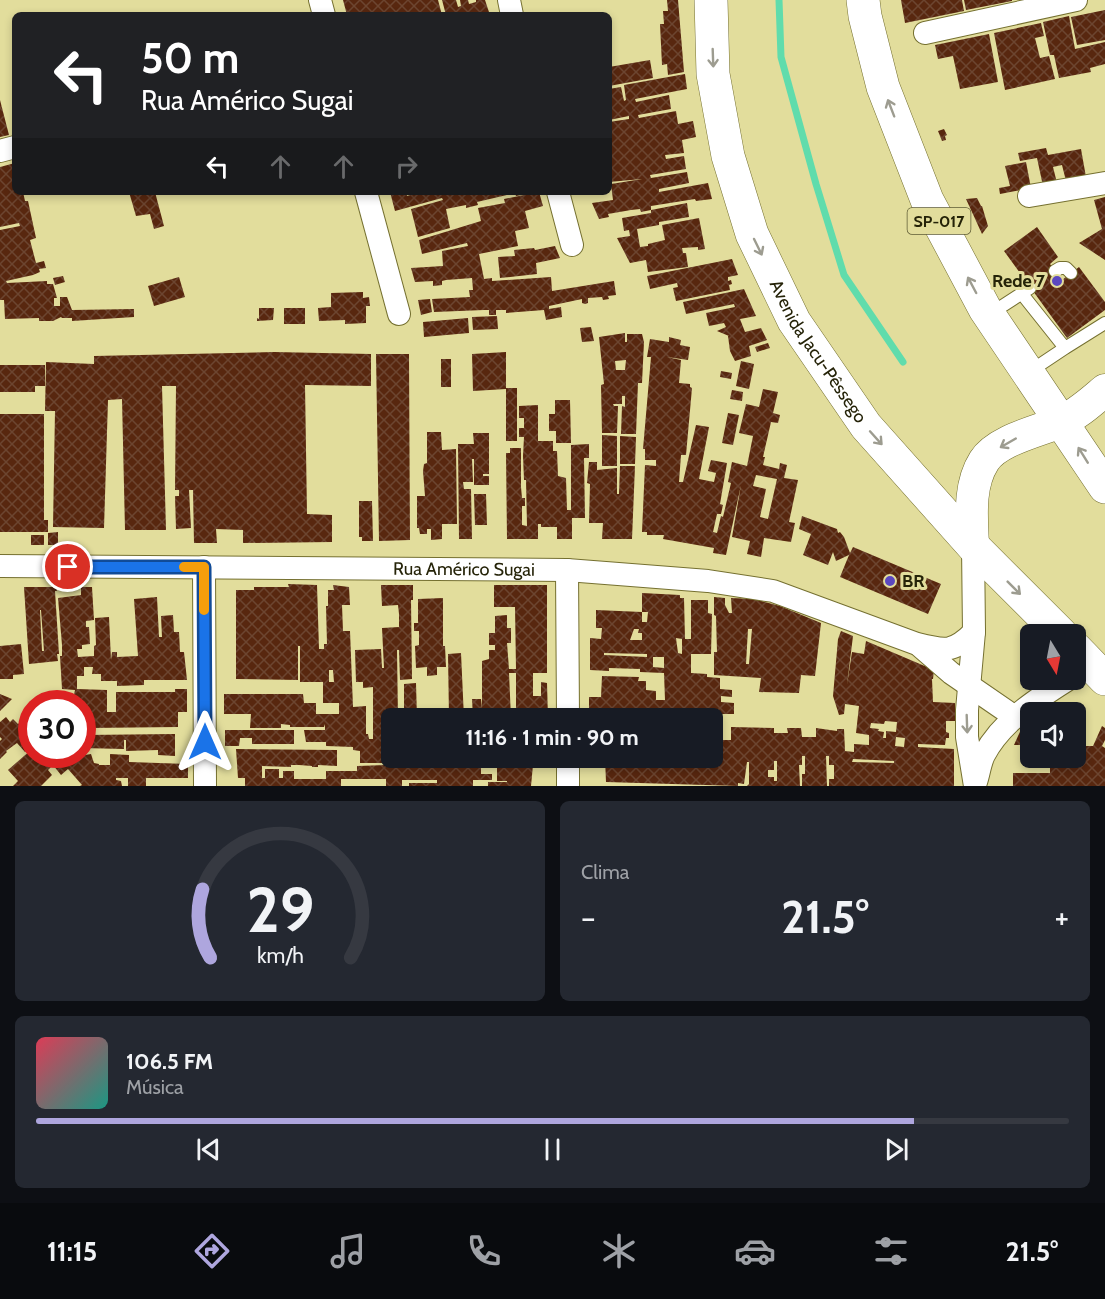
<!DOCTYPE html>
<html lang="pt">
<meta charset="utf-8">
<style>
body{margin:0;font-family:Cabin,sans-serif;background:#242831;color:#f1f3f6;height:100vh;display:flex;flex-direction:column;font-size:22px;white-space:nowrap}
*{box-sizing:border-box;margin:0}
p{font-size:20px;color:#9ea1a6}
.icon{flex:none;width:33px;height:33px;fill:none;stroke:currentColor;stroke-width:2;stroke-linecap:round;stroke-linejoin:round}
.map{position:relative;height:786px;overflow:hidden}
.drawer{display:flex;flex-direction:column;gap:15px;padding:15px;background:#0d0f14;flex:1}
.drawer>*{flex:none}
.banner{position:absolute;left:12px;top:12px;width:600px;height:183px;border-radius:9px;box-shadow:0 3px 9px #0003;background:#202124;color:#fff;overflow:hidden}
.needle{width:39px;rotate:170deg}
.fabs{position:absolute;left:1020px;top:624px;display:grid;gap:12px}
.fabs a{display:grid;place-items:center;width:66px;height:66px;border-radius:9px;background:#171b24;box-shadow:0 3px 9px #0003;font-size:30px}
.speed{position:absolute;left:18px;top:690px;display:flex;gap:12px;font-size:30px;font-weight:700;text-align:center}
.speed>*{display:grid;place-content:center;width:78px;height:78px;border-radius:50%;background:#171b24;box-shadow:0 3px 9px #0003;line-height:1}
.speed .limit{border:9px solid #d22;background:#fff;color:#111}
.pin{position:absolute;display:grid;place-items:center;width:51px;height:51px;color:#fff;margin:-26px;border:3px solid #fff;border-radius:50%;box-shadow:0 2px 6px #0007}
.me{position:absolute;width:66px;margin:-33px;rotate:0deg;stroke-linejoin:round;filter:drop-shadow(0 0 4px #0008)}
.turn{display:flex;align-items:center;gap:21px;height:126px;padding:0 30px;font-size:27px}
.turn .icon{width:78px;height:78px;stroke-width:2.5}
.turn b{display:block;font-size:42px;line-height:51px}
.lanes{display:flex;align-items:center;height:57px;padding:0 30px;background:#0003;justify-content:center;gap:30px;direction:ltr}
.lanes .off{opacity:.35}
.big{font-size:45px;font-weight:700;line-height:1.1}
.drawer .widget{flex:1;display:flex;flex-direction:column;justify-content:center;gap:9px;min-width:0;padding:0 21px;border-radius:9px;background:#242831}
.drawer .dial{align-items:center;gap:0}
.dial svg{height:156px;overflow:visible;fill:none;stroke:#363941;stroke-width:7;stroke-linecap:round;text-anchor:middle}
.dial text{fill:#f1f3f6;stroke:none}
.song{display:flex;align-items:center;gap:18px}
.cover{width:72px;height:72px;border-radius:9px;background:linear-gradient(135deg,hsl(350 70% 55%),hsl(170 70% 35%))}
.played{height:6px;border-radius:3px;background:linear-gradient(90deg,#aea6de 85%,#363941 85%)}
.keys{display:flex;justify-content:space-around;direction:ltr}
.heat{display:flex;justify-content:space-between;align-items:center;font-size:33px;direction:ltr}
.drawer .tiles{flex:1;display:grid;gap:15px;grid-template-columns:1fr 1fr}
.widget:last-child{grid-column:span 2}
.trip{position:absolute;left:381px;top:708px;width:342px;height:60px;border-radius:9px;background:#171b24;box-shadow:0 3px 9px #0003;font-weight:700;line-height:60px;text-align:center}
.tab-bar{display:flex;height:96px;justify-content:space-around;align-items:center;background:#090b0e;color:#9ea1a6}
.tab-bar .icon{width:42px;height:42px}
.tab-bar .on{color:#aea6de}
.tab-bar b{font-size:27px;color:#f1f3f6}
.map>svg:first-child{display:block}
.lines{fill:none;stroke-linecap:round;stroke-linejoin:round}
.stream{stroke:#60dcac;stroke-width:7}
.building{fill:url(#building-cross-hatch);fill-rule:evenodd}
.lane-casing{stroke:#757030;stroke-width:14}
.street-casing{stroke:#757030;stroke-width:24}
.secondary-casing{stroke:#757030;stroke-width:33}
.highway-casing{stroke:#757030;stroke-width:34}
.lane{stroke:#fff;stroke-width:12}
.street{stroke:#fff;stroke-width:22}
.secondary{stroke:#fff;stroke-width:32}
.highway{stroke:#fff;stroke-width:33}
.oneway{stroke:#9d9c90}
.route-casing{stroke:#114b97;stroke-width:15}
.route{stroke:#1a73e8;stroke-width:10}
.slow{stroke:#f59e0b;stroke-width:10}
.poi-dot{fill:#5b48c0;stroke:#e2dd9c;stroke-width:2}
.labels{text-anchor:middle;stroke-width:6;stroke-linejoin:round;paint-order:stroke}
.shield{fill:#e2dd9c;stroke:#5e5b34;stroke-width:1.5}
.shield-label{font-size:16px;font-weight:bold;fill:#252308}
.poi-label{font-size:18px;font-weight:bold;fill:#252308;stroke:#e2dd9c;text-anchor:end}
.street-label{font-size:18px;fill:#252308;stroke:#e2dd9c}
</style>
<div class="map">
<svg width="1105" height="786" viewBox="0 0 1105 786">
<defs>
<pattern id="building-cross-hatch" width="8" height="8" patternUnits="userSpaceOnUse" patternTransform="scale(1.5)"><rect width="8" height="8" fill="#58270f"/><path d="M0 0l8 8M0 8l8-8" fill="none" stroke="#6c4530"/></pattern>
</defs>
<rect width="100%" height="100%" fill="#e2dd9c"/>
<g class="lines">
<path class="stream" d="M779,0L781,57L816,184L844,275L903,362"/>
</g>
<path class="building" d="M343,0H438L442,15H347Z
M442,0H456L458,7L461,6L460,0H468L469,4L476,2V0H485L490,15H446Z
M667,0H678L684,72L668,75L667,64L662,65L660,24H664L663,11H668Z
M901,0H962L964,11L905,23Z
M964,0H1012V1L966,10Z
M1105,10V40L1077,45L1071,17Z
M1069,16L1075,49L1105,42V64L1090,68L1091,72L1059,78L1054,55H1050L1043,22Z
M1041,23L1044,36L1035,38L1040,58L1049,56L1055,79L1005,90L994,33Z
M989,34L998,82L960,89L953,56L938,59L935,45Z
M650,60L653,78L609,86V67Z
M685,74L687,89L635,99L636,102L669,95L671,109L638,115L639,118L676,111L678,124L693,121L696,137L682,140L684,153L665,155L666,159L684,156L686,169L650,175L651,178L687,172L689,183L659,189V192L708,183L712,199L696,201L695,199L651,206V210L687,203L689,217L659,222V225L637,229L640,247L648,246V244L665,240L662,225L699,218L705,249L698,250V247L682,248L683,253H686L688,267L648,272L646,260L630,263L617,238L630,236L629,230L624,231L622,218L651,213V210L641,212L640,209L631,210L608,214L609,217L599,219L592,203L613,200L611,184L642,179L609,182V122L629,119V116L609,120V89L621,87L624,101L626,100L624,85Z
M0,100L9,135L0,137Z
M944,129L947,135L945,136L946,140L942,141L938,131Z
M1046,148L1048,155L1081,149L1086,177L1066,181L1062,165L1053,167L1057,183L1043,186L1037,158L1020,161L1018,153Z
M1026,162L1031,188L1000,194L999,188L1010,186L1005,166Z
M15,163V192H23L25,201H28L36,238L30,240L36,263L44,261L46,268L39,269L40,272L33,275L6,281L7,283L47,281V284H53L57,298H54V306H60V297H67L72,310L134,309V317L72,321V318H62L61,317L53,321H39V318L5,319L4,300H0V230L20,226L19,223L0,227V167Z
M129,192H155L164,226L154,229L150,214L136,216Z
M390,192H406L407,196L420,192H521L522,195L516,196L515,193L477,202L478,205L466,208V205L446,209L450,228L418,237L411,209L443,200L442,198L395,211Z
M539,192L543,206L525,211L529,228L515,231L518,246L479,254L484,279L492,278V281L551,277L552,291L614,281L616,295L608,296L609,299L603,300L602,297L588,298V303L585,304L582,303V299L549,306V309L561,307L562,317L546,320L544,310L506,313V310H496V315H489V310H484L434,312L432,299L470,297L469,290H473L472,278L446,280L442,281V285L433,286V281L415,282L411,268L443,266L442,251L468,246L467,243L422,254L419,240L481,221L478,208L505,203L504,199Z
M1105,197V260L1079,243L1102,229L1094,200Z
M977,198L981,206H982L988,226L982,234L966,199Z
M1037,227L1058,257L1050,264L1062,280L1079,267L1105,302V310L1067,338L1004,251Z
M555,246L560,258L536,263L537,274L500,278L498,257L515,256L514,250L534,248L535,250Z
M732,259L738,275L728,277V281L731,280L732,284L729,285L730,290L676,301L673,288L678,287L677,283L650,289L647,276Z
M63,276L65,282L55,285L53,278Z
M179,277L185,297L154,306L148,286Z
M744,289L756,316L740,319L745,332L761,328L767,340L749,346L751,356L735,361L730,351L728,336H729L717,331L726,327L724,323L709,326L706,313L735,307L734,304L686,314L683,302Z
M363,292V298L369,297L370,306H366V323L345,324V320L319,321L318,308L331,307V293Z
M430,299L432,312L421,315L418,300Z
M259,308H274L273,320L257,321V318L259,319Z
M284,308H305V324H284Z
M497,316L498,329L473,330L472,317Z
M468,318L469,333L424,337L423,322Z
M591,327L594,341L582,342L580,328Z
M625,333V342H627V334H642L644,342L642,383H638L636,434H621L622,406L625,407V396H622V404H613L614,406H618L617,433H602L601,385L604,384L599,337ZM626,360L625,370H616L615,361Z
M669,337L681,340L680,345L690,347L688,360L667,357L681,360L679,383L690,384V387L692,388L686,455H681L679,482H683L696,425L709,427L699,479L714,482L716,473L708,471L711,460L727,463L720,504L723,505L721,514H717L713,532L717,533L721,516L723,517L731,483L728,482L732,462L747,466L753,436L739,433L746,404L759,407L763,389L778,392L773,413L780,415L778,423L771,422L763,457H765L763,465L779,469L780,463L787,465L784,478L798,480L789,522L795,523L791,542L764,538L761,557L747,554L750,541L732,537L741,485L726,555L713,553L714,548L663,539L664,535H647V532H642L645,465L656,466V460H645V449H643L651,357H647L650,339L669,342ZM756,475L777,479L768,519L760,517L766,489L753,486Z
M768,343L770,348L757,352L755,347Z
M274,352L371,354V386L305,385L307,514L332,515V542L243,543V530L216,529L217,543H194L193,490H189L191,528L176,529L175,496H179V490H175L176,386H162L166,530H125L122,399L108,400L104,528L53,527L55,411H45L46,362L94,364V356Z
M506,352V388H517V441H506V389L473,391L472,354Z
M376,354H409L410,540L379,541Z
M441,359H451V387H441Z
M741,361L754,364L749,389L736,386Z
M0,365H45V386H35V392H0Z
M721,371L732,373L731,379L720,377Z
M732,390L743,392L742,401L730,399Z
M555,400H570L571,443H556V431H549V414H555Z
M538,405V441H553V451H557L558,476L566,478L567,510H571V445L589,444V458H584L585,518H572V539H557V527H541V524H538V539H507L506,453H510V448H521V487L522,498H525V506H522V525L527,526L526,480H524L523,456L524,437H519V428H524V418H519V406Z
M728,413L739,415L733,445L722,443Z
M0,414H44V520H48V532H0Z
M427,432H441L442,450L456,449L457,524H442V539L431,540V529H427V534H420L419,528H417V496H425L423,471L424,464L427,463Z
M473,433H489V474H483V476H489V485H474V459H472L473,482H463L464,489H471L472,539H459L458,444H474Z
M602,435L617,436V466H602Z
M620,436L636,437L635,464H620Z
M589,462H597V470L617,468V494H619L620,466H635L632,539H602L603,523H589L590,484L587,483Z
M474,494H486L487,525H475Z
M359,501H372L373,541H362V537H359Z
M802,516L837,529L838,533L840,532L844,537L850,553L853,547L941,584L928,614L840,577L849,555L836,561L833,552L828,565L803,555L811,534L799,529Z
M58,532V545H48V533Z
M31,535H44V545H31Z
M288,584L317,585L319,649H324V644H327L326,606H328V590H334L333,585L349,587L350,605H342L343,631H350L353,707L366,706V734H368L369,739H373V687L363,688V682H356L355,650L381,649L382,668H384L382,628L399,627V614L398,605L382,606L381,585H413V600H411L412,679L400,680L399,650H397L398,718H392V758H547V763H465V767H481V774H492V780H473V786H409V783H437V780H402V786H386V779H341V786H245V778H238L236,749L337,750V766L318,765V767H312V766L299,765H291V767L262,766V778H265V769H279V778H283V771H294V779H326V771H357V766L386,765V763H360V751L353,750V747L326,746V742H306L304,730H325V724L324,727H290V725L281,724V728H250L251,714H224V694H303L304,703H316V714H339V703H323V682H300V646H298V680L236,679V590H254V587H289ZM329,670H333L334,682H329ZM408,763H459V767L408,768Z
M494,585H547V673H533V696H541V682L547,683L548,718H516V673H509L511,718H473L472,699H481L482,708V661L489,659V650H495V645H489V633H495V616L507,615V628H511V643H507L509,669H516L515,607H494Z
M24,587H56L57,591H55L59,654H57L58,661L29,664ZM40,610H41L44,651H42Z
M81,587H92L94,620L86,621V627H89L90,644L82,645V649H77L78,657L94,656V646L96,645L95,618L109,617L111,660L112,652H117V657L138,656L134,599L157,597L159,637H162L161,616L173,615L174,632H179L180,652H184L187,680H144V685L117,686V681H101V674H92L93,667H84V676H77V689L107,690V712H116V692H175V689H187V712H178V727L90,728V726H84L82,704H72L75,690L62,689L60,656H62V645L58,598L81,595Z
M642,593L680,595V598H684L685,639H691V600H708V613L712,614L711,654H691V673L707,674V677L720,678V689L732,690V697L721,696V702L734,703V714H720L719,740H731V727L774,728V733H788L787,728H801L802,737H816V728L837,731V729H844L845,751L854,752V744L869,745V735L856,733L859,706L845,704L844,714L839,715L833,696L838,639L841,631L853,636L847,685L852,652L864,654L866,641L934,670L933,679H932L933,702L955,703V721H946V732L949,733V738H946L945,745L918,744V747L954,749V786H829V779H834V765H829V756H826L827,786H802V774H805V756H802V765H799L800,786H747L749,784V762H747L744,784L738,783V786L606,782L605,758H712V718H589V697H601L602,676L639,677L638,681H646V690L656,691V700H665L664,673L640,672V669L609,668V671L590,670V638L601,639L602,628H596V610L642,612V622H647L648,612H642ZM634,629H639L638,633H642V640H630ZM676,638L682,639V654L678,653ZM604,653L647,654V657L604,655ZM653,657H664V668L653,667ZM885,721L897,722L896,732L886,731V738H883L884,732L878,731L879,729L870,728L871,723L884,724ZM896,737L905,738L904,747L895,746ZM853,759L894,761V763L852,762ZM774,761H777V781H774V777H768V770H774Z
M714,597L725,598V605L729,613H732L731,598L754,599L780,606L821,623L815,676L801,675L799,693L759,692L761,678L714,675V652H717L716,616L714,615ZM748,629H752L749,664H746Z
M443,598V646H445L446,667H437V675L427,676V667L416,668L415,646L419,645V631H414V623H418V599Z
M21,644L24,674L13,675V679H0V646Z
M461,653L464,718H449L448,654Z
M416,683L417,718H404V684Z
M0,694L12,699L0,711Z
M32,713V745L25,752L17,743L6,751L7,752L0,759V741L2,739L0,737V722L6,717L10,722L13,719L18,724Z
M1030,722V745H1014L1023,725H1028Z
M1076,724L1081,729V746H1093L1102,726L1105,728V740L1102,746L1105,748V786H1013V773H1050V758H1076Z
M82,727H85L84,735L175,734V756L158,755V750L126,751V740H124V749L82,748Z
M225,730H294V744H252V738H240L239,746H225Z
M83,748L85,755L91,754L94,763L99,764V765H110V754L129,755V762L188,764V778H146V786H128V778H116V780L121,781L122,786H80L82,785L68,769L61,775L53,765L48,770L52,775L41,786H13L18,781L8,770L32,749V754H82Z
M513,765H533L531,786H488V782H507V781H497V766L513,767Z"/>
<g class="lines">
<defs>
<path id="lane" d="M1055,271L1060,268H1066L1071,273
M1022,294L1065,348L1029,372
M990,314L1030,288
M1065,348L1105,323"/>
<g id="street">
<path d="M320,0L324,15"/>
<path d="M509,0L512,15"/>
<path d="M925,33L1076,0"/>
<path d="M0,151L15,147"/>
<path d="M366,192L399,314"/>
<path d="M558,192L572,245"/>
<path d="M1029,196L1105,183"/>
<path d="M973,546L974,632L967,710V737L975,786"/>
<path id="s1" d="M0,566L567,570L708,581L773,591L917,644C945,651 953,653 974,632"/>
<path d="M204,567L205,786"/>
<path d="M567,570L568,718"/>
<path d="M921,647L951,673L1015,717"/>
<path d="M568,758V786"/>
<path d="M976,782C979,773 980,763 984,755C1001,722 1037,699 1067,680"/>
</g>
<path id="secondary" d="M973,546C972,519 968,486 984,461C997,440 1039,431 1060,422C1077,415 1092,401 1105,390"/>
<g id="highway">
<path id="s2" d="M711,0L713,74L728,156L752,234L794,321L866,426L973,546L1061,634"/>
<path d="M863,0L865,16L883,87L927,200L985,309L1105,487"/>
<path d="M1076,649L1105,679"/>
</g>
</defs>
<use href="#lane" class="lane-casing"/>
<use href="#street" class="street-casing"/>
<use href="#secondary" class="secondary-casing"/>
<use href="#highway" class="highway-casing"/>
<use href="#lane" class="lane"/>
<use href="#street" class="street"/>
<use href="#secondary" class="secondary"/>
<use href="#highway" class="highway"/>
</g>
<defs><path id="oneway-shaft" d="M-6 0H5M1.5-3L5.5 0L1.5 3" fill="none" stroke-width="1.6" stroke-linecap="round" stroke-linejoin="round" transform="scale(1.5)"/></defs>
<g class="oneway">
<use href="#oneway-shaft" transform="translate(713 58) rotate(88)"/>
<use href="#oneway-shaft" transform="translate(891 108) rotate(-111)"/>
<use href="#oneway-shaft" transform="translate(758 247) rotate(64)"/>
<use href="#oneway-shaft" transform="translate(972 285) rotate(-118)"/>
<use href="#oneway-shaft" transform="translate(876 438) rotate(48)"/>
<use href="#oneway-shaft" transform="translate(1008 443) rotate(150)"/>
<use href="#oneway-shaft" transform="translate(1083 455) rotate(-122)"/>
<use href="#oneway-shaft" transform="translate(1014 588) rotate(45)"/>
<use href="#oneway-shaft" transform="translate(967 724) rotate(88)"/>
</g>
<g class="lines">
<defs>
<path id="route" d="M68,567H204L205,742"/>
</defs>
<use href="#route" class="route-casing"/>
<use href="#route" class="route"/>
<path class="slow" d="M184,567H204V610"/>
</g>
<g class="poi-dot">
<circle cx="1057" cy="281" r="6"/>
<circle cx="890" cy="581" r="6"/>
</g>
<g class="labels">
<rect class="shield" x="907.5" y="208" width="63" height="26" rx="4.5"/>
<g class="shield-label">
<text x="939" y="227">SP-017</text>
</g>
<g class="poi-label">
<text x="1045" y="287">Rede 7</text>
<text x="902" y="587" text-anchor="start">BR</text>
</g>
<g class="street-label">
<text dy="6" stroke="none"><textPath href="#s2" startOffset="374">Avenida Jacu-Pêssego</textPath></text>
<text dy="6" stroke="none"><textPath href="#s1" startOffset="464">Rua Américo Sugai</textPath></text>
</g>
</g>
</svg>
<div class="fabs">
<a><svg class="needle" viewBox="-14 -14 28 28"><path d="M0-13l5 13h-10z" fill="#e53935"/><path d="M0 13l5-13h-10z" fill="#9ea1a6"/></svg></a>
<a><svg class="icon" aria-label="sound" viewBox="0 0 24 24"><path d="M4 9h4l5-4v14l-5-4H4zM17 9q2 3 0 6"/></svg></a>
</div>
<div class="speed"><div class="limit">30</div></div>
<div class="pin" style="left:68px;top:567px;background:#d93025"><svg class="icon" aria-label="arrive" viewBox="0 0 24 24"><path d="M6 21V4h12l-3 4 3 4H6"/></svg></div>
<svg class="me" style="left:205px;top:742px" viewBox="-20 -20 40 40"><path d="M0-17L14 15 0 8-14 15z" fill="#1a73e8" stroke="#fff" stroke-width="4"/></svg>
<div class="trip">11:16 · 1 min · 90 m</div>
<div class="banner">
<div class="turn"><svg class="icon" aria-label="left" viewBox="0 0 24 24"><path d="M17 20v-9H6M10 6l-5 5 5 5"/></svg><div><b>50 m</b>Rua Américo Sugai</div></div>
<div class="lanes"><svg class="icon" aria-label="left" viewBox="0 0 24 24"><path d="M17 20v-9H6M10 6l-5 5 5 5"/></svg><svg class="icon off" aria-label="ahead" viewBox="0 0 24 24"><path d="M12 20V5M6 11l6-6 6 6"/></svg><svg class="icon off" aria-label="ahead" viewBox="0 0 24 24"><path d="M12 20V5M6 11l6-6 6 6"/></svg><svg class="icon off" aria-label="right" viewBox="0 0 24 24"><path d="M7 20v-9h11M14 6l5 5-5 5"/></svg></div>
</div>
</div>
<section class="drawer">
<div class="tiles">
<div class="widget dial"><svg viewBox="0 0 100 80">
<path d="M14 69A42 42 0 1 1 86 69"/>
<path d="M14 69A42 42 0 0 1 10 34" stroke="#aea6de"/>
<text x="50" y="56" font-size="32" font-weight="700">29</text>
<text x="50" y="72" font-size="11">km/h</text>
</svg></div>
<div class="widget"><p>Clima</p>
<div class="heat"><a>−</a><b class="big">21.5°</b><a>+</a></div>
</div>
<div class="widget">
<div class="song"><i class="cover"></i><div><b>106.5 FM</b><p>Música</p></div></div>
<div class="played"></div>
<div class="keys"><svg class="icon" aria-label="previous" viewBox="0 0 24 24"><path d="M18 5L8 12l10 7zM5 5v14"/></svg><svg class="icon" aria-label="pause" viewBox="0 0 24 24"><path d="M8 5v14M16 5v14"/></svg><svg class="icon" aria-label="next" viewBox="0 0 24 24"><path d="M6 5l10 7-10 7zM19 5v14"/></svg></div>
</div>
</div>
</section>
<nav class="tab-bar">
<b>11:15</b>
<svg class="icon on" aria-label="directions" viewBox="0 0 24 24"><path d="M12 3l9 9-9 9-9-9zM9 14v-3h6M13 9l2 2-2 2"/></svg>
<svg class="icon" aria-label="music" viewBox="0 0 24 24"><path d="M9 18V5l10-2v13"/><circle cx="6" cy="18" r="3"/><circle cx="16" cy="16" r="3"/></svg>
<svg class="icon" aria-label="phone" viewBox="0 0 24 24"><path d="M5 4h4l2 5-3 2q2 4 5 5l2-3 5 2v4C11 20 4 13 5 4z"/></svg>
<svg class="icon" aria-label="climate" viewBox="0 0 24 24"><path d="M12 3v18M4 7l16 10M4 17L20 7"/></svg>
<svg class="icon" aria-label="car" viewBox="0 0 24 24"><path d="M5 17H2v-5l4-1 3-4h7l3 4 3 1v5h-3M9 17h6M6 11h13"/><circle cx="7" cy="17" r="2"/><circle cx="17" cy="17" r="2"/></svg>
<svg class="icon" aria-label="filters" viewBox="0 0 24 24"><path d="M4 7h16M4 17h16"/><circle cx="9" cy="7" r="2"/><circle cx="15" cy="17" r="2"/></svg>
<b>21.5°</b>
</nav>
